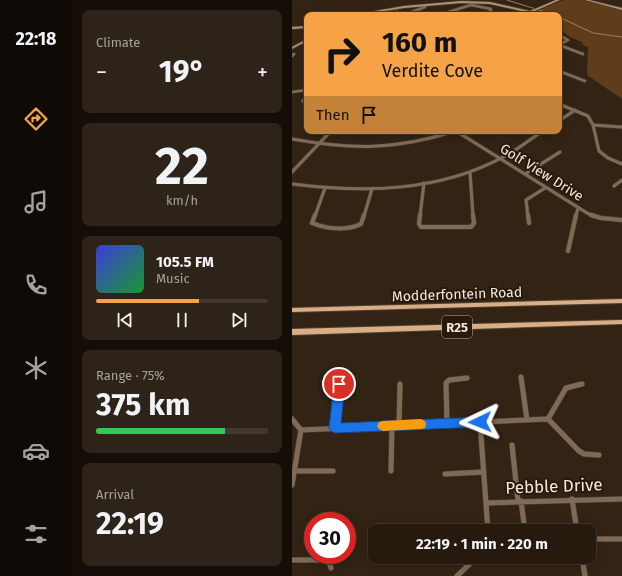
<!DOCTYPE html>
<meta charset="utf-8">
<style>
body{margin:0;font-family:"Fira Sans",sans-serif;background:#2e2318;color:#f1f3f6;height:100vh;display:flex;flex-direction:column;font-size:15px;white-space:nowrap}
*{box-sizing:border-box;margin:0}
p{font-size:13px;color:#a4a19e}
.icon{flex:none;width:22px;height:22px;fill:none;stroke:currentColor;stroke-width:2;stroke-linecap:round;stroke-linejoin:round}
.map{position:relative;flex:1;overflow:hidden}
.details{display:flex;flex-direction:column;gap:10px;padding:10px;background:#150e08;width:220px}
.details>*{flex:none}
.top-card{position:absolute;left:12px;top:12px;width:258px;height:122px;border-radius:8px;box-shadow:0 2px 10px #0003,0 0 0 1px #42382f;background:#f6a247;color:#111;overflow:hidden}
.speed{position:absolute;left:12px;top:512px;display:flex;gap:8px;font-size:20px;font-weight:700;text-align:center}
.speed>*{display:grid;place-content:center;width:52px;height:52px;border-radius:50%;background:#261a0f;box-shadow:0 2px 10px #0003,0 0 0 1px #42382f;line-height:1}
.speed .limit{border:6px solid #d22;background:#fff;color:#111}
.pin{position:absolute;display:grid;place-items:center;width:34px;height:34px;color:#fff;margin:-17px;border:2px solid #fff;border-radius:50%;box-shadow:0 1px 4px #0007}
.me{position:absolute;width:44px;margin:-22px;rotate:268deg;stroke-linejoin:round;filter:drop-shadow(0 0 3px #0008)}
.turn{display:flex;align-items:center;gap:14px;height:84px;padding:0 12px;font-size:18px}
.turn .icon{width:52px;height:52px;stroke-width:2.5}
.turn b{display:block;font-size:28px;line-height:34px}
.then{display:flex;align-items:center;height:38px;padding:0 12px;background:#0003;gap:8px;font-size:15px}
.big{font-size:30px;font-weight:700;line-height:1.1}
.details .widget{flex:1;display:flex;flex-direction:column;justify-content:center;gap:6px;min-width:0;padding:0 14px;border-radius:8px;background:#2e2318}
.details .dial{align-items:center;gap:0}
.dial b{font-size:52px;line-height:1}
.song{display:flex;align-items:center;gap:12px}
.cover{width:48px;height:48px;border-radius:6px;background:linear-gradient(135deg,hsl(240 70% 55%),hsl(130 70% 35%))}
.played{height:4px;border-radius:2px;background:linear-gradient(90deg,#f6a247 60%,#42382f 60%)}
.keys{display:flex;justify-content:space-around;direction:ltr}
.heat{display:flex;justify-content:space-between;align-items:center;font-size:22px;direction:ltr}
.charge{height:6px;border-radius:3px;background:linear-gradient(90deg,#34c759 75%,#42382f 0)}
.trip{position:absolute;left:76px;top:524px;width:228px;height:40px;border-radius:8px;background:#261a0f;box-shadow:0 2px 10px #0003,0 0 0 1px #42382f;font-weight:700;line-height:40px;text-align:center}
main{display:flex;flex:1;min-height:0}
.tabs{display:flex;flex-direction:column;width:72px;justify-content:space-around;align-items:center;background:#0f0a06;color:#a4a19e}
.tabs .icon{width:28px;height:28px}
.tabs .selected{color:#f6a247}
.tabs b{font-size:18px;color:#f1f3f6}
.map>svg:first-child{display:block}
.green{fill:#5f3d1a}
.lines{fill:none;stroke-linecap:round;stroke-linejoin:round}
.stream{stroke:#a07e5a;stroke-width:1}
.street-far3-casing{stroke:#4d3f30;stroke-width:3.5}
.street-far2-casing{stroke:#4d3f30;stroke-width:4}
.street-far1-casing{stroke:#4d3f30;stroke-width:5.5}
.street-casing{stroke:#4d3f30;stroke-width:6}
.secondary-casing{stroke:#4d3f30;stroke-width:1.5}
.primary-casing{stroke:#4d3f30;stroke-width:2}
.street-far3{stroke:#7f6a58;stroke-width:2.5}
.street-far2{stroke:#7f6a58;stroke-width:3}
.street-far1{stroke:#7f6a58;stroke-width:4}
.street{stroke:#7f6a58;stroke-width:5}
.secondary{fill:#b19172;fill-rule:evenodd}
.primary{fill:#d8ae86;fill-rule:evenodd}
.route{fill:#1a73e8;stroke:#114b97}
.slow{fill:#f59e0b}
.labels{text-anchor:middle;stroke-width:4;stroke-linejoin:round;paint-order:stroke}
.shield{fill:#28190b;stroke:#b6aa9f;stroke-width:1}
.shield-label{font-size:13px;font-weight:bold;fill:#f3e8df}
.street-label{font-size:14px;fill:#f3e8df;stroke:#28190b}
.near-street-label{font-size:17px;fill:#f3e8df;stroke:#28190b}
</style>
<main>
<nav class="tabs">
<b>22:18</b>
<svg class="icon selected" aria-label="directions" viewBox="0 0 24 24"><path d="M12 3l9 9-9 9-9-9zM9 14v-3h6M13 9l2 2-2 2"/></svg>
<svg class="icon" aria-label="music" viewBox="0 0 24 24"><path d="M9 18V5l10-2v13"/><circle cx="6" cy="18" r="3"/><circle cx="16" cy="16" r="3"/></svg>
<svg class="icon" aria-label="phone" viewBox="0 0 24 24"><path d="M5 4h4l2 5-3 2q2 4 5 5l2-3 5 2v4C11 20 4 13 5 4z"/></svg>
<svg class="icon" aria-label="climate" viewBox="0 0 24 24"><path d="M12 3v18M4 7l16 10M4 17L20 7"/></svg>
<svg class="icon" aria-label="car" viewBox="0 0 24 24"><path d="M5 17H2v-5l4-1 3-4h7l3 4 3 1v5h-3M9 17h6M6 11h13"/><circle cx="7" cy="17" r="2"/><circle cx="17" cy="17" r="2"/></svg>
<svg class="icon" aria-label="filters" viewBox="0 0 24 24"><path d="M4 7h16M4 17h16"/><circle cx="9" cy="7" r="2"/><circle cx="15" cy="17" r="2"/></svg>
</nav>
<section class="details">
<div class="widget"><p>Climate</p>
<div class="heat"><a>−</a><b class="big">19°</b><a>+</a></div>
</div>
<div class="widget dial"><b>22</b><p>km/h</p></div>
<div class="widget">
<div class="song"><i class="cover"></i><div><b>105.5 FM</b><p>Music</p></div></div>
<div class="played"></div>
<div class="keys"><svg class="icon" aria-label="previous" viewBox="0 0 24 24"><path d="M18 5L8 12l10 7zM5 5v14"/></svg><svg class="icon" aria-label="pause" viewBox="0 0 24 24"><path d="M8 5v14M16 5v14"/></svg><svg class="icon" aria-label="next" viewBox="0 0 24 24"><path d="M6 5l10 7-10 7zM19 5v14"/></svg></div>
</div>
<div class="widget"><p>Range · 75%</p><b class="big">375 km</b><div class="charge"></div></div>
<div class="widget"><p>Arrival</p><b class="big">22:19</b></div>
</section>
<div class="map">
<svg width="330" height="576" viewBox="0 0 330 576">
<rect width="100%" height="100%" fill="#322314"/>
<path class="green" d="M272,0H290L330,10V99L295,75L296,47L291,45L290,42L278,37L267,29V15H234Z"/>
<g class="lines">
<path class="stream" d="M215,0L263,15
M267,17L301,33L330,37"/>
<defs>
<path id="street-far3" d="M93,15L105,12L112,15
M112,15L133,7
M147,15L179,5L199,9V11L190,15
M231,15L238,12
M267,35L276,40L267,45
M267,45L291,54
M0,56L2,54
M267,71L293,81
M0,92L15,90"/>
<path id="street-far2" d="M15,96L11,101L15,104
M267,104L296,116L301,125L307,151L316,158L330,164
M267,121L283,110
M301,125L330,127
M164,131L295,213L302,216
M0,139C61,150 104,150 163,131
M0,172L39,131
M178,172L181,216
M233,174L268,152
M0,184C72,193 148,192 213,156C227,149 238,139 251,131
M322,186L330,180
M23,216L33,188
M72,216L80,189
M128,216L132,183
M236,216L234,200L253,188
M284,216L286,208"/>
<path id="street-far1" d="M23,215L20,223C34,229 55,231 69,224L72,215
M128,215L127,224L129,227H179L182,223L181,215
M236,215L237,223
M299,215L309,218L330,220
M276,251L284,215"/>
<path id="street" d="M229,377L235,420
M0,419L9,430
M256,419L287,451L292,454L307,455
M256,419L274,388L290,384
M188,422L196,531
M155,423L154,383L157,380L175,378
M107,425L108,384
M43,428L47,384
M9,430L256,419
M220,445L226,501
M1,471H41
M99,471L100,425
M153,474L192,472
M0,485L9,430
M280,499L285,531
M229,501L233,531
M194,503L330,499
M297,539H330
M245,557L250,561
M290,557L293,576
M0,560H33L37,562L39,568
M165,576L185,557"/>
<path id="secondary" d="M264,0H268L238,13L198,4L169,3L112,8L67,15H59L112,6L169,1L198,2L238,11Z
M293,0H297L330,8V10Z
M15,26V28L0,29V27Z
M15,39V41L0,49V47Z"/>
<path id="primary" d="M330,299V303L0,312V308Z
M330,320V324L0,335V329Z"/>
</defs>
<use href="#street-far3" class="street-far3-casing"/>
<use href="#street-far2" class="street-far2-casing"/>
<use href="#street-far1" class="street-far1-casing"/>
<use href="#street" class="street-casing"/>
<use href="#secondary" class="secondary-casing"/>
<use href="#primary" class="primary-casing"/>
<use href="#street-far3" class="street-far3"/>
<use href="#street-far2" class="street-far2"/>
<use href="#street-far1" class="street-far1"/>
<use href="#street" class="street"/>
<use href="#secondary" class="secondary"/>
<use href="#primary" class="primary"/>
</g>
<path class="route" d="M47,380L51,381L53,384L49,423L188,417L192,418L194,422L192,426L188,427L43,433L39,431L37,428L42,384L44,381Z"/>
<path class="slow" d="M129,419L133,421L134,424L133,428L129,429L91,431L87,429L85,426L87,422L91,421Z"/>
<g class="labels">
<rect class="shield" x="150" y="316" width="30" height="22" rx="3"/>
<g class="shield-label">
<text x="165" y="332">R25</text>
</g>
<g class="street-label">
<text transform="translate(250 172) rotate(32)" y="5">Golf View Drive</text>
<text transform="translate(165 294) rotate(-2)" y="5">Modderfontein Road</text>
</g>
<g class="near-street-label">
<text transform="translate(262 486) rotate(-2)" y="6">Pebble Drive</text>
</g>
</g>
</svg>
<div class="speed"><div class="limit">30</div></div>
<div class="pin" style="left:47px;top:384px;background:#d93025"><svg class="icon" aria-label="arrive" viewBox="0 0 24 24"><path d="M6 21V4h12l-3 4 3 4H6"/></svg></div>
<svg class="me" style="left:188px;top:422px" viewBox="-20 -20 40 40"><path d="M0-17L14 15 0 8-14 15z" fill="#1a73e8" stroke="#fff" stroke-width="4"/></svg>
<div class="trip">22:19 · 1 min · 220 m</div>
<div class="top-card">
<div class="turn"><svg class="icon" aria-label="right" viewBox="0 0 24 24"><path d="M7 20v-9h11M14 6l5 5-5 5"/></svg><div><b>160 m</b>Verdite Cove</div></div>
<div class="then">Then<svg class="icon" aria-label="arrive" viewBox="0 0 24 24"><path d="M6 21V4h12l-3 4 3 4H6"/></svg></div>
</div>
</div>
</main>
